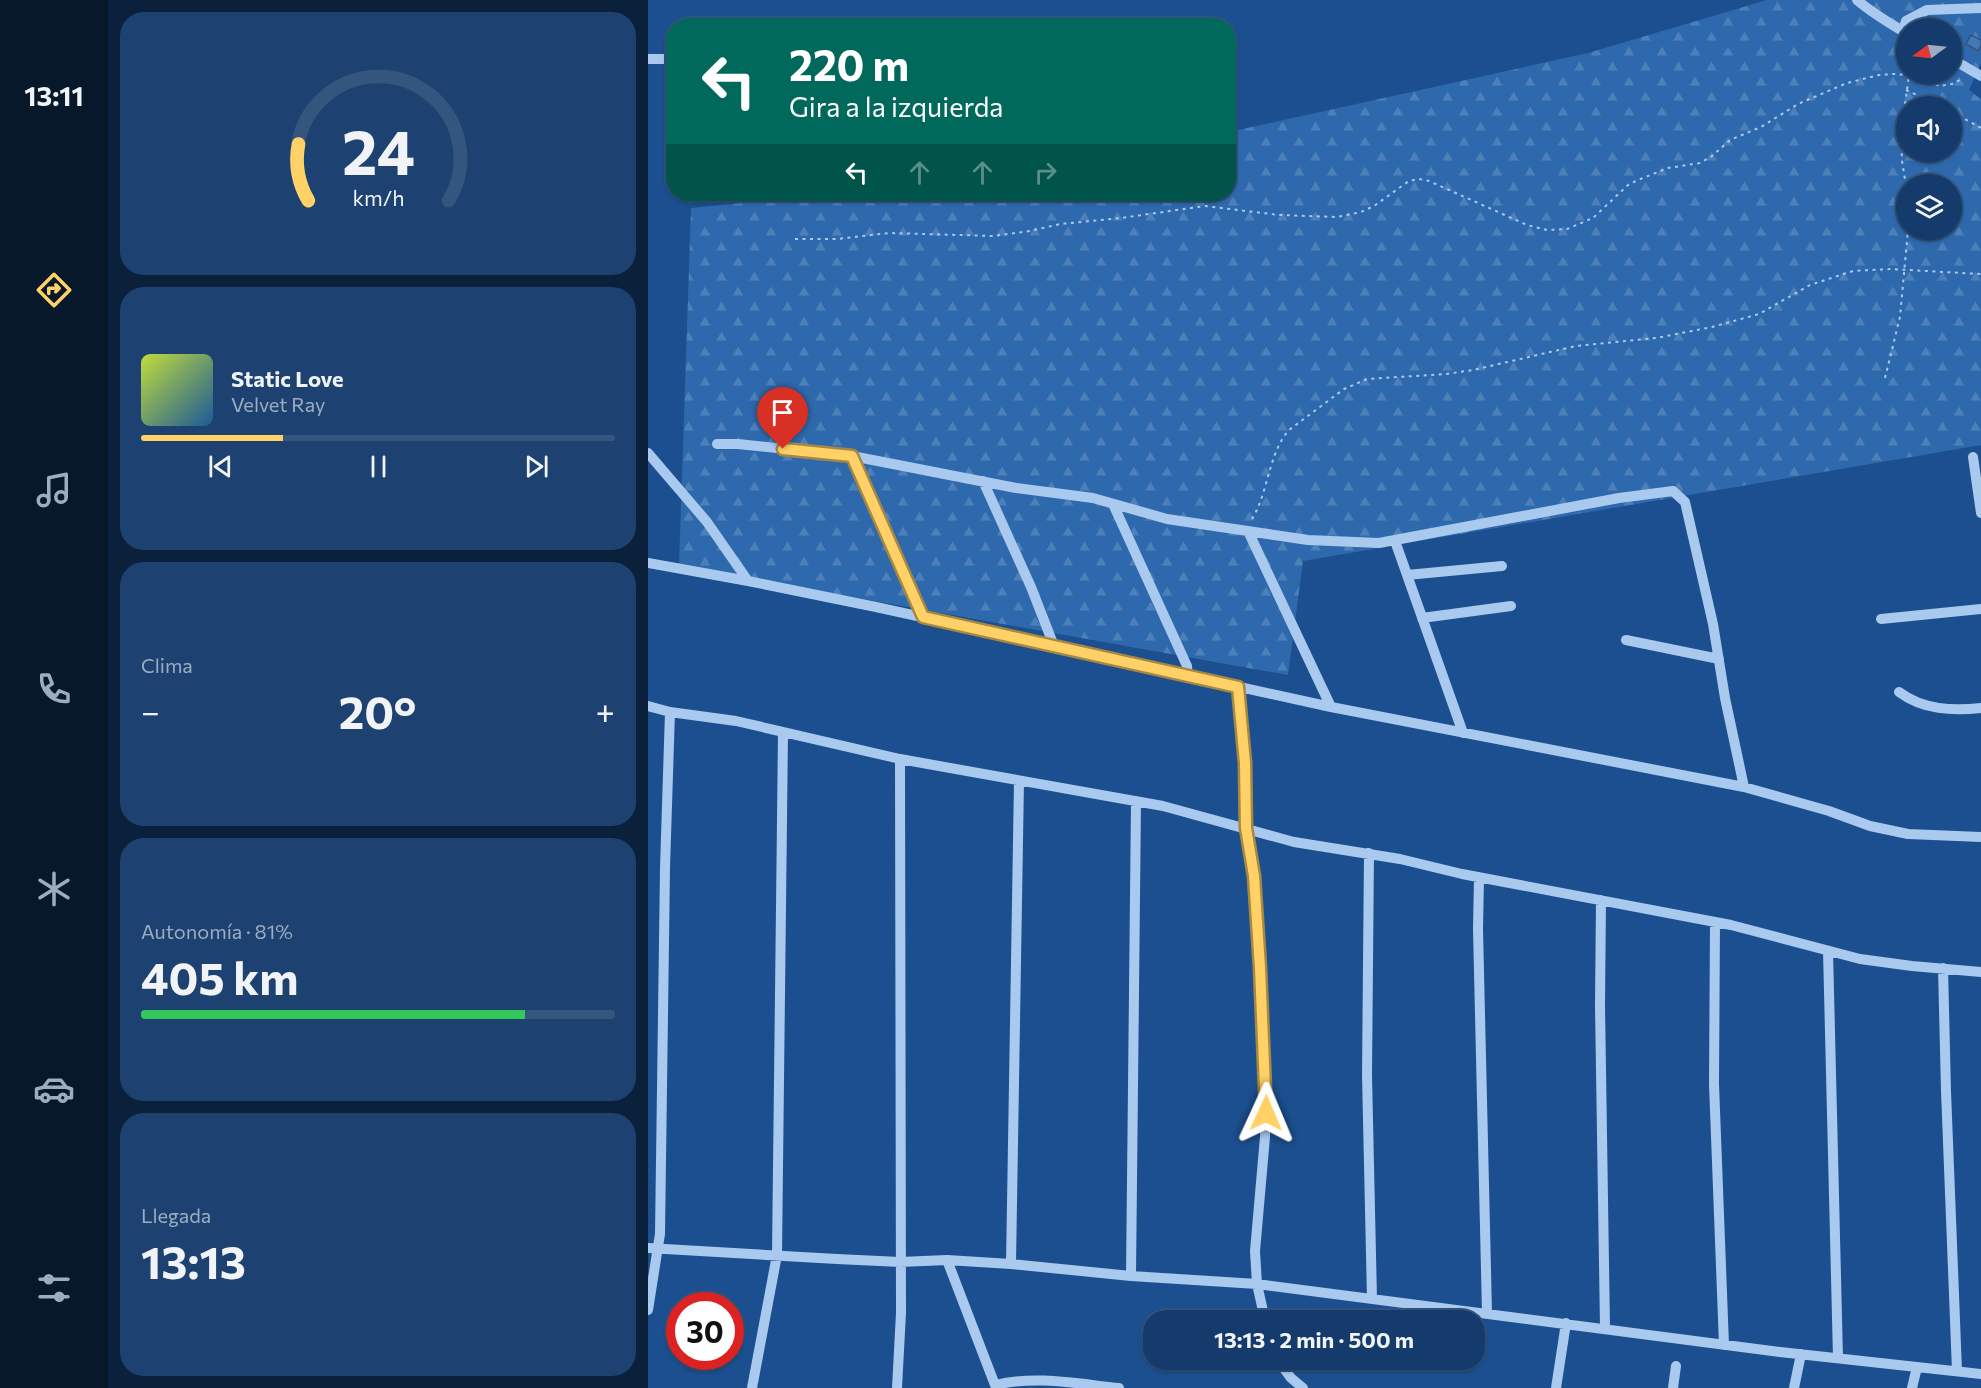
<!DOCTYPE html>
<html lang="es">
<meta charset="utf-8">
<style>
body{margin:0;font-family:Commissioner,sans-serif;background:#1d4271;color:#f1f3f6;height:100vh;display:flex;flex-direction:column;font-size:22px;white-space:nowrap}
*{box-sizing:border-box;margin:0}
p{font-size:20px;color:#9dadc1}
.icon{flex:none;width:33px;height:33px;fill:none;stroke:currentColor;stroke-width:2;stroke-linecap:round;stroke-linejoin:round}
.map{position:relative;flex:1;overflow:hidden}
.side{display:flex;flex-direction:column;gap:12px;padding:12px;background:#0b203b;width:540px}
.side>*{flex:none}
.banner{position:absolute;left:18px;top:18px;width:570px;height:183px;border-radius:24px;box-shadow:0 2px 4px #0004,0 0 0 2px #33557e;background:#00695c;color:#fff;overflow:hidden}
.needle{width:39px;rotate:255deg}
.tools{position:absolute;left:1248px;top:18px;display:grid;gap:12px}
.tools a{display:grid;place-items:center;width:66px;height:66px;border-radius:50%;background:#143b6b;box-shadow:0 2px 4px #0004,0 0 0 2px #33557e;font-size:30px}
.speed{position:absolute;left:18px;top:1292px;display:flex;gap:12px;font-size:30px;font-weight:700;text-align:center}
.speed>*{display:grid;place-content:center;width:78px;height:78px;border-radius:50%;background:#143b6b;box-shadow:0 2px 4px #0004,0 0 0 2px #33557e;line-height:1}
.speed .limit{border:9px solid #d22;background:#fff;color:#111}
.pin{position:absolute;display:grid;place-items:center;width:51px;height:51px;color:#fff;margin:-62px -26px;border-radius:50% 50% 50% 0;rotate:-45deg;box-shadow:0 0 6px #0007}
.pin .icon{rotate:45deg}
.me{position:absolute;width:66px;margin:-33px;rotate:1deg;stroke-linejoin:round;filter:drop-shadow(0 0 4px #0008)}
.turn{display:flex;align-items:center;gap:21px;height:126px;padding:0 24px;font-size:27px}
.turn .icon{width:78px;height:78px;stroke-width:2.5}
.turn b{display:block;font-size:42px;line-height:51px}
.lanes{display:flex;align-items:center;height:57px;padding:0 24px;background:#0003;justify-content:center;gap:30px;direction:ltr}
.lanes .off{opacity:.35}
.big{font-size:45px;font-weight:700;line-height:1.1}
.side .tile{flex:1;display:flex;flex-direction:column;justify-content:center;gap:9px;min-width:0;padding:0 21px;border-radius:24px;background:#1d4271}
.side .dial{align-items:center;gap:0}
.dial svg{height:156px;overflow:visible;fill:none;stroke:#33557e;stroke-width:7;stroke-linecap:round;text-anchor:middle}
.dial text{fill:#f1f3f6;stroke:none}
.song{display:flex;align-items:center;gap:18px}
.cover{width:72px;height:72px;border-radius:9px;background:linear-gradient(135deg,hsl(70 70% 55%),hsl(210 70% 35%))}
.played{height:6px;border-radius:3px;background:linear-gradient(90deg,#ffd166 30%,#33557e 30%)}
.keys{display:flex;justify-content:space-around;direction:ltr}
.heat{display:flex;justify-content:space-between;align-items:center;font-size:33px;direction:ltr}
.charge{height:9px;border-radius:4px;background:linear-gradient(90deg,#34c759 81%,#33557e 0)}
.trip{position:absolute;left:495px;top:1310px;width:342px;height:60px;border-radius:24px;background:#143b6b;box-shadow:0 2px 4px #0004,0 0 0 2px #33557e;font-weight:700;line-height:60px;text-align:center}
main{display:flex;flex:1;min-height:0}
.tab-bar{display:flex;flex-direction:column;width:108px;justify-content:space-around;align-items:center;background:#08182b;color:#9dadc1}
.tab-bar .icon{width:42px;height:42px}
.tab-bar .selected{color:#ffd166}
.tab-bar b{font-size:27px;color:#f1f3f6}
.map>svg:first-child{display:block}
.forest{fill:url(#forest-firs);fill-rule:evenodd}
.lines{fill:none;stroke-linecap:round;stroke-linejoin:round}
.path{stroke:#a9c9ee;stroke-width:2;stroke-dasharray:3 4.5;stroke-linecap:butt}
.minor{stroke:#a9c9ee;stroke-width:10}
.wall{fill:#3a679d}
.building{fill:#4478b7;stroke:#305480;stroke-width:1.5}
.route-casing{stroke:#a68842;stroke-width:15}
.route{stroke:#ffd166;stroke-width:10}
</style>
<main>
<nav class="tab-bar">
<b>13:11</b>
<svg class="icon selected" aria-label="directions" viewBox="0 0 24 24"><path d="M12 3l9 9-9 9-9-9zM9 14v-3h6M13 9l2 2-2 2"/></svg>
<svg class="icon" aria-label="music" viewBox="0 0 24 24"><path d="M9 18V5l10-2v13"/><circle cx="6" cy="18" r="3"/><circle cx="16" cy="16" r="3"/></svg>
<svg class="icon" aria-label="phone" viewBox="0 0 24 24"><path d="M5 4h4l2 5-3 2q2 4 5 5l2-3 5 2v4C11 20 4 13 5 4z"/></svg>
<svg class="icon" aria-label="climate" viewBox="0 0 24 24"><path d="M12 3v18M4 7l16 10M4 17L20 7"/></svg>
<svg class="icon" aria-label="car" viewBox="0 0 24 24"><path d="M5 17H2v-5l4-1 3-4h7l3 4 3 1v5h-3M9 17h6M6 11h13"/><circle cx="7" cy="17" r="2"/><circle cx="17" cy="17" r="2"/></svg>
<svg class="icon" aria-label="filters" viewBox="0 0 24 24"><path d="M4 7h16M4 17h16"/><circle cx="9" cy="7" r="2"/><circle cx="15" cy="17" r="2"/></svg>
</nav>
<section class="side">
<div class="tile dial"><svg viewBox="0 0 100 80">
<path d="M14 69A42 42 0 1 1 86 69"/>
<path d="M14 69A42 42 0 0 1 9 40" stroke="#ffd166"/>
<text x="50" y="56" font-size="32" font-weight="700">24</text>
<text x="50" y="72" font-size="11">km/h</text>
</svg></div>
<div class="tile">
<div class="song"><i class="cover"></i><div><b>Static Love</b><p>Velvet Ray</p></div></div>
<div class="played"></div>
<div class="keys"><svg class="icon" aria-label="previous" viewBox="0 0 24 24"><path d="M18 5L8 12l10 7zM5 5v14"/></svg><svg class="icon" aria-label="pause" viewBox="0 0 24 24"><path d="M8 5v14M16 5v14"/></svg><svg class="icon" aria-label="next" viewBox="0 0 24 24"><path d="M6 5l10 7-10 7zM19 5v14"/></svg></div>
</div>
<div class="tile"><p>Clima</p>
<div class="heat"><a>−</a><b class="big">20°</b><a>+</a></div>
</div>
<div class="tile"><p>Autonomía · 81%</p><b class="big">405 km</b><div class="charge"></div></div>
<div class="tile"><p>Llegada</p><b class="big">13:13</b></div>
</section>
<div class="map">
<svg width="1333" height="1388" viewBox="0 0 1333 1388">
<defs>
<pattern id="forest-firs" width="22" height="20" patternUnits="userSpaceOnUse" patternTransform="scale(1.5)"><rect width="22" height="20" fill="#2e69ad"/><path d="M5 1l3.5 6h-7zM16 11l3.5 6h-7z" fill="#4d80b9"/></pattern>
</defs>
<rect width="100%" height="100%" fill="#1b4f8f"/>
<path class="forest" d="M1119,0H1333V63L1321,90L1333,99V445L655,561L640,675L31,566L43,208L182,194H580L581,132L940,53ZM1258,28H1304V74H1258ZM1258,106H1304V152H1258ZM1258,184H1304V230H1258Z"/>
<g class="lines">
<path class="path" d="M1258,90L1293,106
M1304,112L1333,128
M1258,186L1254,161L1253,134L1261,75
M147,239H189L241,233L345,236L382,231L412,224L473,218L557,206L631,215L689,217L713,212L726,206L761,181L771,179L781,181L879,225L899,230L919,229L945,218L980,185L990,180L1020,168L1052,163L1064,156L1082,140L1113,127L1150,104L1199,83L1231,75L1246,74L1261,75L1292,86L1304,84L1314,79
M1237,378L1252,317L1260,230
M604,519C621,491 620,454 641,430L696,389L719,379L798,374L825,370L928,346L1008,338L1064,327L1111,314L1162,285L1205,271L1243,269L1333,274"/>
<path class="minor" d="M1209,0C1224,13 1241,23 1258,33
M1255,31L1258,21L1279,10L1333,8
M0,59H26
M1304,59L1333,76
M69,444H90L204,456L368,488L445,498L519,519L660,540L731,543L971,498L1025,491L1037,502L1065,624L1077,698L1096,787
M0,453L59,522L100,581
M204,456L275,617
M1325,457L1333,513
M335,481L383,587L406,646
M465,504L539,666L540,676
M600,531L683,707
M747,541L815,733
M0,563L100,581L228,607L683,707L1096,787L1181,811L1222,826L1260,834L1333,837
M759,575L854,566
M774,618L863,606
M1233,619L1333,609
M978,640L1071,659
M590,687L597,763L598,828L605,876L617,1046L618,1090L617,1137L607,1251L609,1284L617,1320
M1251,692C1275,710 1305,711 1333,708
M0,706L22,712L88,721L252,759L515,806L646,842L752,859L814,874L1083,925L1212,959L1264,966L1333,972
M721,853L719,1075L724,1299
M831,877L830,929L839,1313
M953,900L952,1005L957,1328
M1067,922L1066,1084L1076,1345
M1180,951L1190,1358
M1295,968L1298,1091L1309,1371
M0,1248L189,1259L252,1262L299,1260L363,1264L483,1276L609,1284L1132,1352L1333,1374
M299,1260L347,1385C388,1375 430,1384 471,1388
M363,1264L371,781
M483,1276L488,801
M0,1310L12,1234L17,868L22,712
M629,1359L643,1378L655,1388
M104,1388L129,1255L135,732
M249,1388L253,1313L252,759
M908,1388L918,1323
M1025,1388L1028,1366
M1146,1388L1153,1354
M1264,1388L1269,1367"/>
</g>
<path class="wall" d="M1318,44L1333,46L1329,54L1317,47Z"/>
<path class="building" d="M1323,35L1333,40V45L1330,51L1318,44Z"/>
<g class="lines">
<defs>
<path id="route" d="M135,449L204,456L275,617L590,687L597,763L598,828L606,876L612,968L618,1113"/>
</defs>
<use href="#route" class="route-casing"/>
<use href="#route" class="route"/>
</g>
</svg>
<div class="tools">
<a><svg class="needle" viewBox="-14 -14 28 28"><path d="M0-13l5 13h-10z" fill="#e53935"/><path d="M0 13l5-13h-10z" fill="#9dadc1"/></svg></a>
<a><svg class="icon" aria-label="sound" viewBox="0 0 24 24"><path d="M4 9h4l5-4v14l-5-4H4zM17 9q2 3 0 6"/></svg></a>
<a><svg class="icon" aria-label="layers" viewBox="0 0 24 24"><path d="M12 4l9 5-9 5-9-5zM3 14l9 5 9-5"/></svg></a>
</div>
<div class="speed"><div class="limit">30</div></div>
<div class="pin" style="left:135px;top:449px;background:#d93025"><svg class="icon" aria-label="arrive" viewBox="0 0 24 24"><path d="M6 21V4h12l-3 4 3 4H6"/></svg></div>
<svg class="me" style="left:618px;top:1113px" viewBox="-20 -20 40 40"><path d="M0-17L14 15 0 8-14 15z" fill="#ffd166" stroke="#fff" stroke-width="4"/></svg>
<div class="trip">13:13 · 2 min · 500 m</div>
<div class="banner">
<div class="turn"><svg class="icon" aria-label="left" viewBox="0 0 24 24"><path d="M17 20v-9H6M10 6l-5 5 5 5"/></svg><div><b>220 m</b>Gira a la izquierda</div></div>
<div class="lanes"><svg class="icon" aria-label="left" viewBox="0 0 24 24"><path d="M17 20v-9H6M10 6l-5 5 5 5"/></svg><svg class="icon off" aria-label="ahead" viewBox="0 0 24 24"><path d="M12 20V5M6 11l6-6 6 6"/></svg><svg class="icon off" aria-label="ahead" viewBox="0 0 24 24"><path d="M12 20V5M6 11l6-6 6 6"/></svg><svg class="icon off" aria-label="right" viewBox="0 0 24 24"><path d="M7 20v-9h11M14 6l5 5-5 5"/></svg></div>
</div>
</div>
</main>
